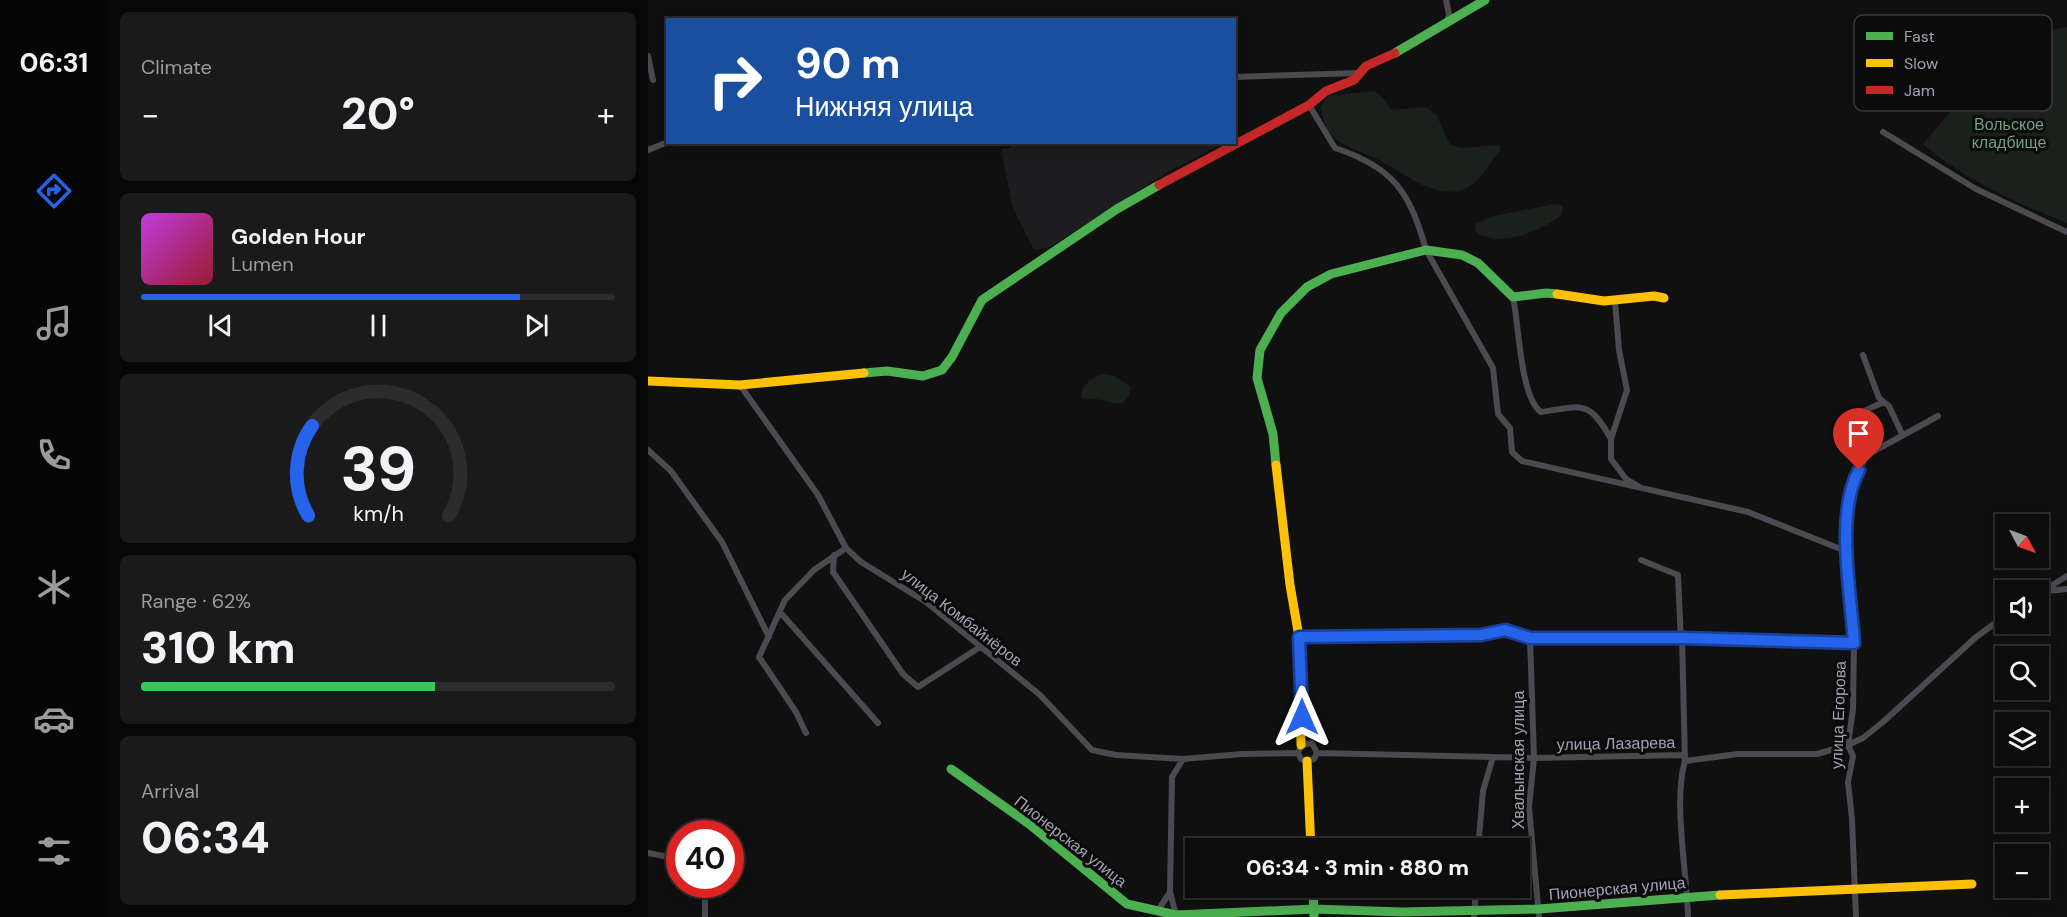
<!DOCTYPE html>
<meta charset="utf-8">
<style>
body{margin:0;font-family:"DM Sans",sans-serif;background:#1a1a1b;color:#f1f3f6;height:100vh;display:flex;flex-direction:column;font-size:22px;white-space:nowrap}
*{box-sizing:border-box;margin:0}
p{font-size:20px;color:#9a9b9d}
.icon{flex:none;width:33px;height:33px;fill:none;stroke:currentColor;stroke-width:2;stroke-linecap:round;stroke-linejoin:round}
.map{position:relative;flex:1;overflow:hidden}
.details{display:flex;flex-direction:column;gap:12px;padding:12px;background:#070707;width:540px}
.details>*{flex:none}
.guide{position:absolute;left:18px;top:18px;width:570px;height:126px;border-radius:0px;box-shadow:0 3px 15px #0003,0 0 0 2px #2c2c2e;background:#1a4fa0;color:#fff;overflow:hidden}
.needle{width:39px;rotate:131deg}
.tools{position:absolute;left:1347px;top:514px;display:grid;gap:12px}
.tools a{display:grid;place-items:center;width:54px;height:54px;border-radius:0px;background:#0c0c0d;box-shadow:0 3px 15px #0003,0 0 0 2px #2c2c2e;font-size:30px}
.speed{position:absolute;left:18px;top:820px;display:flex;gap:12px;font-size:30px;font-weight:700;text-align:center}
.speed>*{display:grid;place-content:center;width:78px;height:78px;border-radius:50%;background:#0c0c0d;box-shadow:0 3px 15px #0003,0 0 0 2px #2c2c2e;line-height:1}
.speed .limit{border:9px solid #d22;background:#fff;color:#111}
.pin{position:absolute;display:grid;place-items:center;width:51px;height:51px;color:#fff;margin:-62px -26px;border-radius:50% 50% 50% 0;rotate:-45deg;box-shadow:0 0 6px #0007}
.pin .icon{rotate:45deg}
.me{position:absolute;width:66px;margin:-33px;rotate:0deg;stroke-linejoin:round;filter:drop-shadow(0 0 4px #0008)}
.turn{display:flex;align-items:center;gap:21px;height:126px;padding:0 30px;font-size:27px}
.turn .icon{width:78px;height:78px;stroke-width:2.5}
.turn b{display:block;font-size:42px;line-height:51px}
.big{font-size:45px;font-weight:800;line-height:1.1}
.details .widget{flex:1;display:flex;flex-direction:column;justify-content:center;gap:9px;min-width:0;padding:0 21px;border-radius:9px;background:#1a1a1b}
.details .dial{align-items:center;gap:0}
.dial svg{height:156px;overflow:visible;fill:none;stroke:#2c2c2e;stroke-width:7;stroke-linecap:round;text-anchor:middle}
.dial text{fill:#f1f3f6;stroke:none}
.song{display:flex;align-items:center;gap:18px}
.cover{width:72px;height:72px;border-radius:9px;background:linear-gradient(135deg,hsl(290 70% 55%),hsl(350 70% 35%))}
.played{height:6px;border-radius:3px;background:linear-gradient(90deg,#2563eb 80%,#2c2c2e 80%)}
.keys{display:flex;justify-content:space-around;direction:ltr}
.heat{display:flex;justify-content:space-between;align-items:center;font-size:33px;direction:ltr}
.charge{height:9px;border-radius:4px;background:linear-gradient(90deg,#34c759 62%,#2c2c2e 0)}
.trip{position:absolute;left:537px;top:838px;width:345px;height:60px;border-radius:0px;background:#0c0c0d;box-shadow:0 3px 15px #0003,0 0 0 2px #2c2c2e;font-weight:800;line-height:60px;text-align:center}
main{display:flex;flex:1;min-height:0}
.tab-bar{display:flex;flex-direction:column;width:108px;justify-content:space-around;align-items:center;background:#050505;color:#9a9b9d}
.tab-bar .icon{width:42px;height:42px}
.tab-bar .current{color:#2563eb}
.tab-bar b{font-size:27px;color:#f1f3f6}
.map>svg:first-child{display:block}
.built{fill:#1d1d1f}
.green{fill:#1a211c}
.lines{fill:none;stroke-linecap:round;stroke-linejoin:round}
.street{stroke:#4a4a50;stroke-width:6}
.fast{stroke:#4caf50;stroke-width:9}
.slow{stroke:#ffc107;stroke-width:9}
.jam{stroke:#c62828;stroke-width:9}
.route-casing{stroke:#184099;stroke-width:15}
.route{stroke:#2563eb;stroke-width:10}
.labels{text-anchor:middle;stroke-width:6;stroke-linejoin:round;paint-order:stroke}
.park-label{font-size:16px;fill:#769f81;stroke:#0b0b0c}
.street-label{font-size:16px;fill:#a0a2b3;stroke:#0b0b0c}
.key{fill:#0b0b0c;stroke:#38383e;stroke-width:1.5}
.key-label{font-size:16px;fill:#a0a2b3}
</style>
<main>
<nav class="tab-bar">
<b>06:31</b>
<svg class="icon current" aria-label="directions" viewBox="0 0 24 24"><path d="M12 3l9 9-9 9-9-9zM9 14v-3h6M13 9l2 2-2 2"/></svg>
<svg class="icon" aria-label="music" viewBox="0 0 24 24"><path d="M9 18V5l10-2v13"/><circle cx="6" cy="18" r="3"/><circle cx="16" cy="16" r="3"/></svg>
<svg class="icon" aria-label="phone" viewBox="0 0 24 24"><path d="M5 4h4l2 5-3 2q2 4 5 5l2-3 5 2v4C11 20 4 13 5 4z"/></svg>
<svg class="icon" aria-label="climate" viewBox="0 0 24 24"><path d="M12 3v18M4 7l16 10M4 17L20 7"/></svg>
<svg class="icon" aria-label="car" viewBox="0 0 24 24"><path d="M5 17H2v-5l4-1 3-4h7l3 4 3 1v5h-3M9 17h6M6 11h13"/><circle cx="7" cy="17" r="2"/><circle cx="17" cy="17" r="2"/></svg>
<svg class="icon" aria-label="filters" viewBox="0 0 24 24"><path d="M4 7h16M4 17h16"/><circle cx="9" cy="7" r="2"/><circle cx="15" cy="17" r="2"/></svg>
</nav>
<section class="details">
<div class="widget"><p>Climate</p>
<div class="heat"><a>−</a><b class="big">20°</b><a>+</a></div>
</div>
<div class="widget">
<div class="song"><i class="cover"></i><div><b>Golden Hour</b><p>Lumen</p></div></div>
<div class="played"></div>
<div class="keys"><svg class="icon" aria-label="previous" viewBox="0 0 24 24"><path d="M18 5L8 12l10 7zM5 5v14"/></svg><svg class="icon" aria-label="pause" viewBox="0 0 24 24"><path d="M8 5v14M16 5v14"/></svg><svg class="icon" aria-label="next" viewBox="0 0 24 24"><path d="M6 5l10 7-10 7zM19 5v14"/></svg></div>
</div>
<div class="widget dial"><svg viewBox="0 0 100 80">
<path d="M14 69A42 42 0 1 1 86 69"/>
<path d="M14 69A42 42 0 0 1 16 23" stroke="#2563eb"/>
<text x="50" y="56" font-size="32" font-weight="700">39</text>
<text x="50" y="72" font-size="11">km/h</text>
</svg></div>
<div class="widget"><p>Range · 62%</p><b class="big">310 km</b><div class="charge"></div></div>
<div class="widget"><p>Arrival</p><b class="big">06:34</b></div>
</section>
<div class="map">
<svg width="1419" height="917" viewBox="0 0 1419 917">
<rect width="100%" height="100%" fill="#101011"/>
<path class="built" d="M363,142L575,143L520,172L402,247L386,250L365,209L353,149L363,148Z"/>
<path class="green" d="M1419,27V223C1365,201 1320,182 1275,144L1364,40Z
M726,91L736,98L743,110L778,107L789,116L802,145L815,148L852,145V150C841,165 829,188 809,191C780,196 754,171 729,159C716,152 700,149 688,139C677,131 675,119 673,107L680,96Z
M908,204L915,206L914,215C893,230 852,250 827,231L828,224L845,216Z
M453,374L466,376L482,386C481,413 464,401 447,399C440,398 439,401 433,397C434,384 443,379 453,374Z"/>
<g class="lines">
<path class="street" d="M798,25L801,14L798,0
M0,56L5,80
M586,77L712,73
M661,105L687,148C745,167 762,192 778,250L845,368L850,414L862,428L864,452L874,461L1100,512L1200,552
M1235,132L1328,189L1419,232
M0,150L20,142
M865,297C871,324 872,397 893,412C934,406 941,399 963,439
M967,301L971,350L979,390L963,439V459L978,479L992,487
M1215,355L1231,398L1241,406L1254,434
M92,385L170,495L198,548L213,562L278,602L392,695L444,750L468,755L535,759L594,754L650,753
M1218,410L1236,402
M0,450L23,471L74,542L121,637
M186,555L185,572L255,674L270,687L332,647
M993,560L1030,575L1033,642
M1399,591L1419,589
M1390,594L1419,576
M132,612L230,723
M651,637L833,635L857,630L882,638H1034L1206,643
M882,638L886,758L881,807L891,917
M1034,638L1037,761C1025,800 1039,873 1040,917
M158,733L148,712L111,657L137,600L166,570L198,548
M664,743L669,753L666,759L659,761L653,759L650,753L653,745Z
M669,753L886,758L1036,755L1037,761L1090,754H1169L1200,745L1215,738L1235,722L1327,638L1358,615
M830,849L835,791L845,757
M0,853L32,859
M509,912L522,892
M528,915L522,892L524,777L535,759
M57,917V885
M826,917L828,888
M1208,917L1204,819L1200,782L1205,756L1200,745L1205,709L1206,643L1200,552L1203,485L1219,455L1290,416"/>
<path class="fast" d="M747,53L837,0
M216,373L239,371L275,376L294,370L304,357L334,300L469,209L511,185
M628,465L625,434L609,378L612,350L633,313L659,287L683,274L778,250L814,255L830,263L865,297L898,293L909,294
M303,769L381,824L479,904L528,915L666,909L754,912L891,909L1072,895
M665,888L666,917"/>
<path class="slow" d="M909,294L956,301L1006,296L1016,298
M0,381L92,385L216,373
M628,465L642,585L651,637L653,745
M659,761L663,849
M1072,895L1324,884"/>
<path class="jam" d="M511,185L661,105L678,91L706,80L718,66L747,53"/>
</g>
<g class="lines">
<defs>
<path id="route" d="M654,717L651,637L833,635L857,630L882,638H1034L1206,643C1203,594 1187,513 1211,470"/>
</defs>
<use href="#route" class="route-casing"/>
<use href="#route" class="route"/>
</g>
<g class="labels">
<g class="park-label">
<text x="1361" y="130">Вольское<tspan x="1361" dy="18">кладбище</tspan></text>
</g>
<g class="street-label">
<text transform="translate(314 617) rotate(38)" y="6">улица Комбайнёров</text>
<text transform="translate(1190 715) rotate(-88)" y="6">улица Егорова</text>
<text transform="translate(968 743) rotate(-1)" y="6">улица Лазарева</text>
<text transform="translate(870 760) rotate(-90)" y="6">Хвалынская улица</text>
<text transform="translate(423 841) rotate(38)" y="6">Пионерская улица</text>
<text transform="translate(969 888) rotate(-5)" y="6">Пионерская улица</text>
</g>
</g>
<rect x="1206" y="15" width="198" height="96" rx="9" class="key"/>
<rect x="1218" y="32" width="27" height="8" fill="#4caf50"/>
<rect x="1218" y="59" width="27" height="8" fill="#ffc107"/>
<rect x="1218" y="86" width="27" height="8" fill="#c62828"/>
<g class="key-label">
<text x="1256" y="42">Fast</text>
<text x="1256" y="69">Slow</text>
<text x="1256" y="96">Jam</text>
</g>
</svg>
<div class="tools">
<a><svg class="needle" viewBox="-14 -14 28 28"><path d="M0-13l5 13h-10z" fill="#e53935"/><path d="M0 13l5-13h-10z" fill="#9a9b9d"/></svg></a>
<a><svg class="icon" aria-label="sound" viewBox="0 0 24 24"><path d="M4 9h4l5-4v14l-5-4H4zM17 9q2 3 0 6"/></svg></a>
<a><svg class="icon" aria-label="search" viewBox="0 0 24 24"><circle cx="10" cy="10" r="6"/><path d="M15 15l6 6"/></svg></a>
<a><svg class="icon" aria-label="layers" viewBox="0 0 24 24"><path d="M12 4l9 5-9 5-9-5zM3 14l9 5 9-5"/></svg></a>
<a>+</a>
<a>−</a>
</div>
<div class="speed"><div class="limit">40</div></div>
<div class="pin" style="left:1211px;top:470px;background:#d93025"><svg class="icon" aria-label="arrive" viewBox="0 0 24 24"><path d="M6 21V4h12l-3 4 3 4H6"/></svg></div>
<svg class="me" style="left:654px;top:717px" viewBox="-20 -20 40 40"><path d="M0-17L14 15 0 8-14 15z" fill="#2563eb" stroke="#fff" stroke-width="4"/></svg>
<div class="trip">06:34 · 3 min · 880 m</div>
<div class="guide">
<div class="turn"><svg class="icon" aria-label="right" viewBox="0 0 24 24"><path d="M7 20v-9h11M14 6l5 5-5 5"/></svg><div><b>90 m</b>Нижняя улица</div></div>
</div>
</div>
</main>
